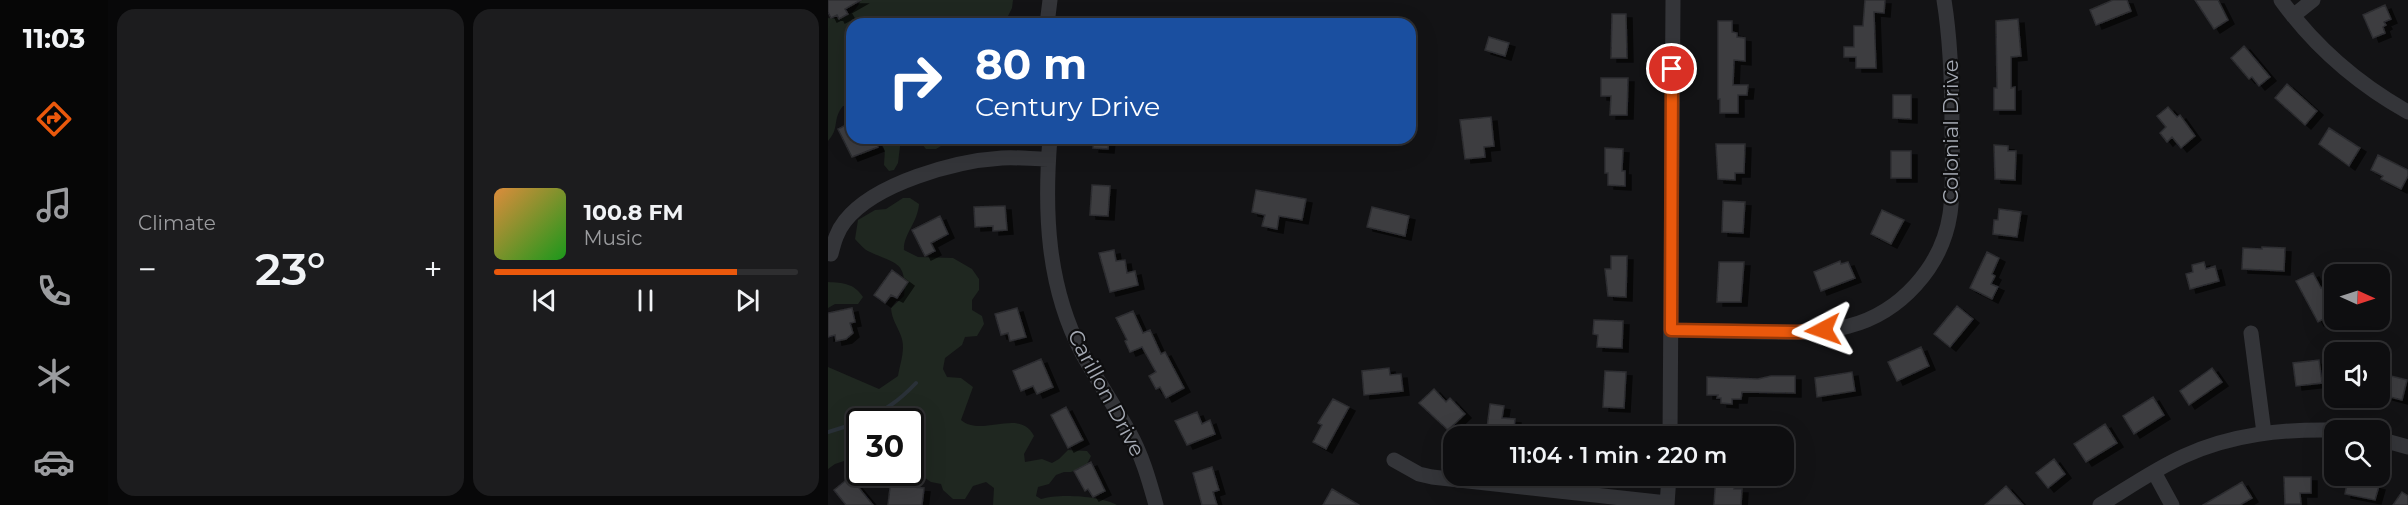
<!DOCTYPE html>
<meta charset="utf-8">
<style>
body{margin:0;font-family:Montserrat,sans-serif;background:#1c1c1e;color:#f1f3f6;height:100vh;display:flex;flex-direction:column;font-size:22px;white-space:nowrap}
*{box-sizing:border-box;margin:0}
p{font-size:20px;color:#9b9c9f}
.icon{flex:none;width:33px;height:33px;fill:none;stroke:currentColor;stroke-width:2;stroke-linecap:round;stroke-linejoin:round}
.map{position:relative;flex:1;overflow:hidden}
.details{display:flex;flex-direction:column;gap:9px;padding:9px;background:#080809;width:720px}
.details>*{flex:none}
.hud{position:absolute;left:18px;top:18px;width:570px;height:126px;border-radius:18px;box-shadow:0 6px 24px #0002,0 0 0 2px #2e2e30;background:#1a4fa0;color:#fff;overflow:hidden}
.needle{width:39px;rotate:93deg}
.tools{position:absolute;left:1496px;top:264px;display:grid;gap:12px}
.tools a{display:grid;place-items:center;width:66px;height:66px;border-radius:12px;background:#0e0e10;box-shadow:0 6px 24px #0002,0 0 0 2px #2e2e30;font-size:30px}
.speed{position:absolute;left:18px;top:408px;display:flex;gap:12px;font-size:30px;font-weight:700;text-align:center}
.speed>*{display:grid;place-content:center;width:78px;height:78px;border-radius:50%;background:#0e0e10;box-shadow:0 6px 24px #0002,0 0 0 2px #2e2e30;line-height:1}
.speed .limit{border:3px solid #111;border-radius:9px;background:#fff;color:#111}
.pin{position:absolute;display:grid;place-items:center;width:51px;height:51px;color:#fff;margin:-26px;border:3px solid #fff;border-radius:50%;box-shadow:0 2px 6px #0007}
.me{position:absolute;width:66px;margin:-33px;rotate:266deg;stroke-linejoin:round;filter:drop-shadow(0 0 4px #0008)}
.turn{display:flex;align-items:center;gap:21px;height:126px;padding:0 30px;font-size:27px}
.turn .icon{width:78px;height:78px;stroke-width:2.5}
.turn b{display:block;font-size:42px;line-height:51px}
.big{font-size:45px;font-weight:600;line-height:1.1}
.details .widget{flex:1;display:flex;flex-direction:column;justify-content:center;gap:9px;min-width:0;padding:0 21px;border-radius:18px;background:#1c1c1e}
.song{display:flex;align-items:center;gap:18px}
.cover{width:72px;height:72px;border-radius:9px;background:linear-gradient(135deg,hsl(30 70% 55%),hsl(120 70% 35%))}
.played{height:6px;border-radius:3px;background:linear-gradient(90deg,#ea580c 80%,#2e2e30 80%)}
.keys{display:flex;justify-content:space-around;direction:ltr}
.heat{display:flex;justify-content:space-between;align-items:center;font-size:33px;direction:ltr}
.details .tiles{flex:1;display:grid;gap:9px;grid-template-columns:repeat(2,1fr)}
.trip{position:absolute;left:615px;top:426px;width:351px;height:60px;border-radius:18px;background:#0e0e10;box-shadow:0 6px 24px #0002,0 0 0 2px #2e2e30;font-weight:600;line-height:60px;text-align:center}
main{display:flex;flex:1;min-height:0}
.dock{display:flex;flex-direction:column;width:108px;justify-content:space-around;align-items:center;background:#060606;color:#9b9c9f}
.dock .icon{width:42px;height:42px}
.dock .current{color:#ea580c}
.dock b{font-size:27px;color:#f1f3f6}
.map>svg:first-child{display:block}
.green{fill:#1f2720}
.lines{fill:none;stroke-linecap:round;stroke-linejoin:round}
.stream{stroke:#2a3138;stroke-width:4}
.building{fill:#3d3e41;stroke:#2d2d30;stroke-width:1.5;filter:url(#shadow)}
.minor{stroke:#343539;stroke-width:15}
.route-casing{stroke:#983908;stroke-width:15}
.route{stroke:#ea580c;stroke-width:10}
.labels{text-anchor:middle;stroke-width:4.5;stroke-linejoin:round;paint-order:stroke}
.street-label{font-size:21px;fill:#a5aab4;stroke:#0e0e0f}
</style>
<main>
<nav class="dock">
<b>11:03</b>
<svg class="icon current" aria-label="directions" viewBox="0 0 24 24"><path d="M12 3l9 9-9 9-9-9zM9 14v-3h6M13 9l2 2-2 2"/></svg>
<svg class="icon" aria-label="music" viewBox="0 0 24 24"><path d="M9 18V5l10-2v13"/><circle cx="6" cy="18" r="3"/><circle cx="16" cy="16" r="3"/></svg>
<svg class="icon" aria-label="phone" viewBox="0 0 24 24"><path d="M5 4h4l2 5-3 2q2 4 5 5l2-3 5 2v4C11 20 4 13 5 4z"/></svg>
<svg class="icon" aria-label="climate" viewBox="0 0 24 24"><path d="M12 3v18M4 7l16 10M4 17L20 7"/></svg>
<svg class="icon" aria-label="car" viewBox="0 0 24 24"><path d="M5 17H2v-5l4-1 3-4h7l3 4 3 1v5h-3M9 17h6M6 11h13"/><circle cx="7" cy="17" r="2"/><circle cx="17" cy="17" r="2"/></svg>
</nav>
<section class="details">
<div class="tiles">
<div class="widget"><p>Climate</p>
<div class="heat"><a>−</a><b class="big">23°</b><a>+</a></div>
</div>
<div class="widget">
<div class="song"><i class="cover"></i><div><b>100.8 FM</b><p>Music</p></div></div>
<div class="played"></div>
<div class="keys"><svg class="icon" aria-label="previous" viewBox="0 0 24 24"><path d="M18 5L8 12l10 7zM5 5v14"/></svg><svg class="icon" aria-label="pause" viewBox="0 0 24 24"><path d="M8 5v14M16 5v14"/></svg><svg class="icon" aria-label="next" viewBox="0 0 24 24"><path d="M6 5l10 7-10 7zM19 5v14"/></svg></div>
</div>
</div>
</section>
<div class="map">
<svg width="1580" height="505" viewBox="0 0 1580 505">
<defs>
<filter id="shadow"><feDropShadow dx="6" dy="4" stdDeviation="0" flood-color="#0009"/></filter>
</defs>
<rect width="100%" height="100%" fill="#131315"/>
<path class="green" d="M33,0H185L184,8L177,22L163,24H24V108L22,106H15C4,119 12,128 0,141V18C15,20 27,14 33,0Z
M43,138H73L70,163L66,170L61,171L56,165C57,146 59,148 43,138Z
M89,138H126L108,149H98Z
M75,198H82L91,204C90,222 75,235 76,250L90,257L125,258L144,269L151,279V290L144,300V310L154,316L156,324L149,336L137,337L134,345L117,358L115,369L119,377L133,378L145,387L133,420C154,438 192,407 206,436L196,454L197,462L214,459L224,463L231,459L240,450L259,451L263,456L258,466L243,472H236L228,475L221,484L210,487L208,496L213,499C230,493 274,496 289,505H165L166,488L158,482L145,486L137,499H125L115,490L113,484L103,482L97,478C96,466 92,462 83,456L82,422H32L31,456L7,464L0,469V367L51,389L70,376C72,363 78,349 73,336C69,325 64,320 63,308L76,296C79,261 68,264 42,252C36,250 31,243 27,239L30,220L47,210L58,209Z
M0,282C15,283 26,283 35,297L30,304H7L0,308Z"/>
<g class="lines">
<path class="stream" d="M32,422C55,412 71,401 88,383
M0,432L32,422"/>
</g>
<path class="building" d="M0,0H33L17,9L20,14L11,19L9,15L3,18L0,12Z
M1037,0H1057L1056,13L1046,12L1048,68H1028V57H1016V47H1026V26H1035Z
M1285,0H1299L1303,11L1268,25L1262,10Z
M1367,0H1390L1400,20L1386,29Z
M1557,5L1563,19L1556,22L1558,25L1555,27L1557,33L1545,38L1535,15Z
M784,14H798L799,58H783Z
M1190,19L1193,56L1183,57V88L1187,87V110H1166V88H1169L1168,21Z
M890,21H904V32L909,33V37L917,38V61L906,60L905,85H920L919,95H910V113H892V99H890Z
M661,37L681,43L677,56L657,50Z
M1416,46L1442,77L1431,86L1424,77L1421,79L1403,58Z
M773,78H800L799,115H782L783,96H773Z
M1459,84L1489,111L1477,125L1447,98Z
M1065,95H1083V119L1065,118Z
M1340,107L1349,117L1352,115L1367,136L1353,148L1344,137L1339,142L1332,133L1338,127L1329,116Z
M663,117L666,146L656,147L657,157L637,159L632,120Z
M24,122V138H45L50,147L24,157L10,129Z
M1501,128L1532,148L1521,166L1491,144Z
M266,138H281L280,149L265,148Z
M888,144H917L916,173H907V180L890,179Z
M1166,145L1180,146V151H1188L1187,180L1167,179Z
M777,148L795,149L794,171H797V186L780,185V173H777Z
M1063,151H1083V178H1063Z
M1550,155L1580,170V176L1573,189L1553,179L1555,176L1543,170Z
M264,185L282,186L280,216L262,215Z
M428,190L478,199L474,220L451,216L449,229L434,226L437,215L424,212Z
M895,201L917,202L915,233L894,232Z
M177,206L179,230L165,231V226L147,227L146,207Z
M544,207L581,216L577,236L539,227Z
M1171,209L1193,212L1189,237L1165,234L1166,220H1170Z
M1054,210L1076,220L1063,244L1043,234Z
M112,216L120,234L103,243L107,251L97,256L84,230Z
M1434,247L1457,248L1456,271L1414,269L1415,248L1434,249Z
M286,250L288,261L297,260L299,273L307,271L310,285L282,292L271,253Z
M1159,252L1171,258L1164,274L1167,276L1163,284L1170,287L1164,299L1142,288Z
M783,256H799L798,297L780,296L777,269H783Z
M1012,261L1013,264L1020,262L1027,278L993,291L986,272Z
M891,262H916L913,302H889Z
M1376,262L1378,269L1387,266L1391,281L1362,289L1358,274L1365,272L1364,265Z
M64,270L80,282L69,298L63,295L57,303L46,295Z
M1485,273L1493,288L1502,283L1506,291V296L1501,299L1506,307V313L1490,322L1468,281Z
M1129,306L1145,319L1122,347L1106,334Z
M24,308L27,322L22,323L25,333L18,339L8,341L7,335L0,337V313Z
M189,308L198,337L182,341L180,333L173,335L167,314Z
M305,311L315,333L322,330L333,354L337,352L356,388L338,398L332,387L328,389L321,376L328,372L314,347L302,352L297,341L299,340L288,318Z
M766,320L795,321L794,348L769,347L770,335L765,334Z
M1093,347L1101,366L1069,381L1060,362Z
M213,359L225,387L209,394L205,386L193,391L185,371Z
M1491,360L1494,383L1468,386L1465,363Z
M561,368L562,375L573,374L575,391L536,395L534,371Z
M1384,368L1394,382L1361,405L1352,391Z
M777,371L798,372L796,408L775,407Z
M1024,372L1027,391L989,397L987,378Z
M1551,373L1579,380L1574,400L1551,394Z
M943,376H967V393L914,392L913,399H904V404L893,403V398H889L890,395H879V377L930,379Z
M606,389L618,402L622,398L637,414L620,430L591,403Z
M1325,397L1336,415L1306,434L1295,416Z
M505,399L521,407L498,449L485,442L494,425L490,423Z
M662,404L676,406L674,418L687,419L685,436H658Z
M238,407L255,440L240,448L223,415Z
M369,412L374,424L382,420L387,434L359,445L347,421Z
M1277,424L1289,443L1258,462L1246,444Z
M1226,459L1237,474L1220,488L1208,473Z
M263,462L277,491L265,497L260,489L257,491L246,471Z
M384,467L391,490L385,492L389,505H374L365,473Z
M888,476H907L906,489H914L913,505H886Z
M22,477L45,505H18L6,490Z
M1456,477H1483V493H1472L1473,504H1457Z
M1520,478L1551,486L1547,500L1517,494Z
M63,479L74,480L73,486L96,488L94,505H60Z
M1414,482L1424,498L1412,505H1375Z
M1178,486L1195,505H1157Z
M504,489L531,505H495Z
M1574,492L1580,496V505H1565Z"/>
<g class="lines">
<path class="minor" d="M1453,0C1487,47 1530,84 1580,112
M1465,16L1485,0
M219,24L222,0
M222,138C216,212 219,286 254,353C269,380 286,405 301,432C314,455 321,480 328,505
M3,254C6,242 9,231 17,221C47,183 127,161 174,158C189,157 205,159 220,159
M843,330C874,331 904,331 935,332C963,332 993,334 1021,326C1072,313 1114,267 1122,214C1126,186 1124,156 1124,127C1124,84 1123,43 1116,0
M1423,333L1436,433
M842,436L845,0
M1551,439L1580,447
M566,460L591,474L604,477L839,503
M1326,472L1344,505
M839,505L841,476
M1272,505C1300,488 1327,469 1356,456C1404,434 1455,429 1507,430"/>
</g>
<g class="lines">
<defs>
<path id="route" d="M844,69L843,330L970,332L995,330"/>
</defs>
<use href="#route" class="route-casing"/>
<use href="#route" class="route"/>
</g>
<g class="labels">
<g class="street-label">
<text transform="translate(1123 132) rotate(-90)" y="7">Colonial Drive</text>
<text transform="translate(278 393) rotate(62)" y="7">Carillon Drive</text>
</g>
</g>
</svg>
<div class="tools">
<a><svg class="needle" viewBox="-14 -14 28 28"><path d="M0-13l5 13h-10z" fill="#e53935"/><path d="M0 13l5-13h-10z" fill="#9b9c9f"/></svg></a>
<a><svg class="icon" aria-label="sound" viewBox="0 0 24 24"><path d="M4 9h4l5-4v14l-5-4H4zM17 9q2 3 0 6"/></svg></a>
<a><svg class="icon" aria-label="search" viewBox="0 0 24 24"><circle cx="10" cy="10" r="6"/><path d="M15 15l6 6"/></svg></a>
</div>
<div class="speed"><div class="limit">30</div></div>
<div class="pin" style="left:844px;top:69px;background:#d93025"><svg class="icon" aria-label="arrive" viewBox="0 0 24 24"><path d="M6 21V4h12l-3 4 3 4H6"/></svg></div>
<svg class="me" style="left:995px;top:330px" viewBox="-20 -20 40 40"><path d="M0-17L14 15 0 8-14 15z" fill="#ea580c" stroke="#fff" stroke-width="4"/></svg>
<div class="trip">11:04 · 1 min · 220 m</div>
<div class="hud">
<div class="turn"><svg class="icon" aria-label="right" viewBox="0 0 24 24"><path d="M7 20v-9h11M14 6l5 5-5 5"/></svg><div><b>80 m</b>Century Drive</div></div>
</div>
</div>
</main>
